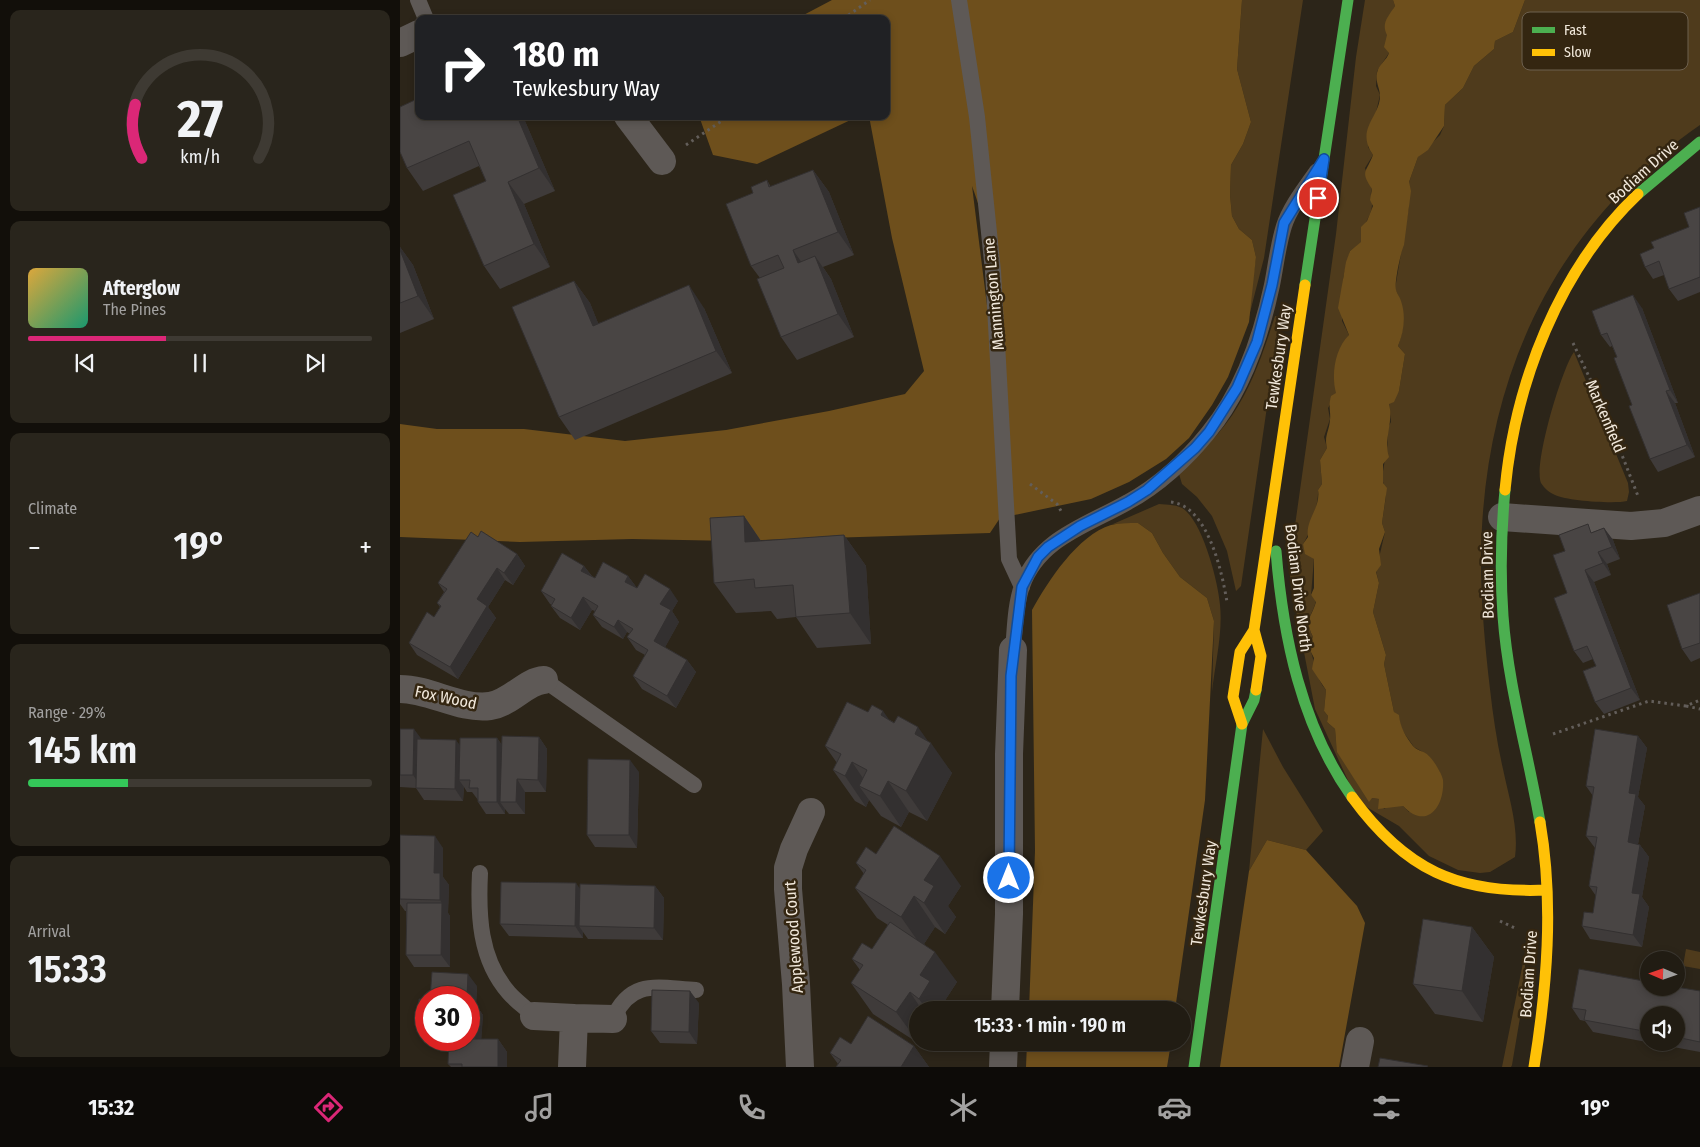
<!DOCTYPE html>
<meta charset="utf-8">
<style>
body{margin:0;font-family:"Fira Sans Condensed",sans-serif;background:#29251c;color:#f1f3f6;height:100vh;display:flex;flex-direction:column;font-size:19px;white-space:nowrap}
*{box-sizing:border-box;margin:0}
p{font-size:16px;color:#a2a1a0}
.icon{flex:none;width:28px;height:28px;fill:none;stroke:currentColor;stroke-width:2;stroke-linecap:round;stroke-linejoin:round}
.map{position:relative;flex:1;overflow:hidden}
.panel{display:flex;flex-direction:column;gap:10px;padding:10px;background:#120f0a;width:400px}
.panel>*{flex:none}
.guide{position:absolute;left:15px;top:15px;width:475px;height:105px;border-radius:10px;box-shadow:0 2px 8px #0003,0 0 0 1px #3e3a33;background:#202124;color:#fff;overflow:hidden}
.needle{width:32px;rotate:272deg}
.buttons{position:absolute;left:1240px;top:951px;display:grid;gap:10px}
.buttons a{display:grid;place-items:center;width:45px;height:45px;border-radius:50%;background:#211c13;box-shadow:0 2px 8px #0003,0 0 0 1px #3e3a33;font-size:25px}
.speed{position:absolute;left:15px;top:986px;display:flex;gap:10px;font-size:25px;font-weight:700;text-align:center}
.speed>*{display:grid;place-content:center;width:65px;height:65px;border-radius:50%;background:#211c13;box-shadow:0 2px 8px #0003,0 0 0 1px #3e3a33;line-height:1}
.speed .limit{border:8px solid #d22;background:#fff;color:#111}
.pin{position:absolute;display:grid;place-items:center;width:42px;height:42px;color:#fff;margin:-21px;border:2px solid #fff;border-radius:50%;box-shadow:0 1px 5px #0007}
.me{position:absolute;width:55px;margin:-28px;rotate:0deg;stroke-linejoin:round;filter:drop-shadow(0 0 4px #0008)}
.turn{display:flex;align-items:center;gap:18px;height:105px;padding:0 15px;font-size:22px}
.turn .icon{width:65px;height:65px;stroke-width:2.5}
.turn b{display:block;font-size:35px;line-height:42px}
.big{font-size:38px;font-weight:600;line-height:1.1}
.panel .tile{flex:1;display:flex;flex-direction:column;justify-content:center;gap:8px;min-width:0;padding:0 18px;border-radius:10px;background:#29251c}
.panel .dial{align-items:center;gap:0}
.dial svg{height:130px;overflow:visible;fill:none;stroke:#3e3a33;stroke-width:7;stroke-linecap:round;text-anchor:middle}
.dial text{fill:#f1f3f6;stroke:none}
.song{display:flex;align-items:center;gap:15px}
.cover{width:60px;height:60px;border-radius:8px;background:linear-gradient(135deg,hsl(40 70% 55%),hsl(160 70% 35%))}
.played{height:5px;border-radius:2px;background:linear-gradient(90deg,#db2777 40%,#3e3a33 40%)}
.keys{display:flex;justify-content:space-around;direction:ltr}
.heat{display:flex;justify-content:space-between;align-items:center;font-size:28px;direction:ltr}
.charge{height:8px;border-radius:4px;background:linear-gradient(90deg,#34c759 29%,#3e3a33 0)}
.trip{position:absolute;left:509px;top:1001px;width:282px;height:50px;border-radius:25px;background:#211c13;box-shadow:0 2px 8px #0003,0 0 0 1px #3e3a33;font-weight:600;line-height:50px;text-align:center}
.tab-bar{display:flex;height:80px;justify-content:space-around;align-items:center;background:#0d0b08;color:#a2a1a0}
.tab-bar .icon{width:35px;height:35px}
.tab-bar .active{color:#db2777}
.tab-bar b{font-size:22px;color:#f1f3f6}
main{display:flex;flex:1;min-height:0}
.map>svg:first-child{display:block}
.green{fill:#4f3b1c}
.forest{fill:#6e4f1c;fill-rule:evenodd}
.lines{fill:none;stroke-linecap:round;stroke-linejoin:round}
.path{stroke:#635e5a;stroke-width:3;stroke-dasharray:2.5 4;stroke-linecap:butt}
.lane{stroke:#5e5956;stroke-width:16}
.street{stroke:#5e5956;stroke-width:28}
.fast{stroke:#4caf50;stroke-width:11}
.slow{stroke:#ffc107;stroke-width:11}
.wall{fill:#3f3b3a;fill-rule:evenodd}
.shaded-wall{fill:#333030}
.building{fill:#494544;stroke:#333030}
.route-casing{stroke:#114b97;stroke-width:12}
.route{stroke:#1a73e8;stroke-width:9}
.labels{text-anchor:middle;stroke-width:5;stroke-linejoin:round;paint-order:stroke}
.street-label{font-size:16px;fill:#f1e8db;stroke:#342611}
.key{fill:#342611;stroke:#6d604e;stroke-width:1}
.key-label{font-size:14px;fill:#f1e8db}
</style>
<main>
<section class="panel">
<div class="tile dial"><svg viewBox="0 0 100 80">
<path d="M14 69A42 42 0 1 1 86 69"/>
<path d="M14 69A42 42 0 0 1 10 36" stroke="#db2777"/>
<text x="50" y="56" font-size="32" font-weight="700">27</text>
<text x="50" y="72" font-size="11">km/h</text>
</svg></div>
<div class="tile">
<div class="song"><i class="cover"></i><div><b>Afterglow</b><p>The Pines</p></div></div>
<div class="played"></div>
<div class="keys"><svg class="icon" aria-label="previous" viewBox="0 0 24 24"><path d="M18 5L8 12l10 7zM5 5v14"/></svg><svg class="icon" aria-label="pause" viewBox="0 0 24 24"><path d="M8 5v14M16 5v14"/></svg><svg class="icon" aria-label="next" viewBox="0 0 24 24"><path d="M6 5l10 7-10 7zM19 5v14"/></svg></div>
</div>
<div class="tile"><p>Climate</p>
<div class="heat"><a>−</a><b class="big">19°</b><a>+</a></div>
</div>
<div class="tile"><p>Range · 29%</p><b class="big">145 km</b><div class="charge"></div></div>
<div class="tile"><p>Arrival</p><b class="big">15:33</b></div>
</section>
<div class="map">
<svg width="1300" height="1067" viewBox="0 0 1300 1067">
<rect width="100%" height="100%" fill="#2c2519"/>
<path class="green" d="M842,0H903L864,258L846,328L856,257L852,240L839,229L832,216L830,195L831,165L843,144L851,122L837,69Z
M965,0H993L995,6C987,19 985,39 989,53L977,71L976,86L980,95L968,147L973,155L965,168L972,189C969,196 973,198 972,205C972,218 958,228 962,242L950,251L943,278L942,321L949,335C942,354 930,373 937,393L928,408L930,419L924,437L927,448L920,460L922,484L918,490C919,501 910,535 903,544L914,559L911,595L916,601C911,619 904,618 913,637L909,646C915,661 915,678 926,690L924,711L928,716L927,722L935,729L936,740L972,798L979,799L984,809L989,806H1003L1009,812L1040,772L1028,755L1014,747L1002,730L994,712L984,664L986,655L973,612L979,583L976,571L985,532L982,523L986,496L982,477L988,442L987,429L991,422L989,403L999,391L1005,354L998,346C1005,329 1005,306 995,289L1009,206V182L1018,157L1040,135L1044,126L1045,105L1063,88L1074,66L1094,49L1095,41L1113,32L1125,0H1300V125C1152,228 1082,381 1081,560C1081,603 1085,646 1090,689C1093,716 1097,743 1103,769C1109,798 1119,828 1115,857L1090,872L1080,873L1058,870L1029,856L999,826L958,802L915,709L890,580L891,554L936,234L956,57Z
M875,316L880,317L841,586L836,591L827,551L812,516L797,497L782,484L779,474C800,452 823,432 838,406C855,378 865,347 875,316Z
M1174,352L1228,483L1229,492L1227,501C1215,504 1167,501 1155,495C1150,493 1144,488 1141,483C1133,465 1162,368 1174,352Z
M759,504C768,505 780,504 787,512C804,529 818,581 820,605C823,633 815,664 812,692L814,621L807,598L780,577L763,553L752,533L738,523L713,524Z
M863,729L883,767L923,831L906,850L867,840L849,871Z
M1286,949L1300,952V969L1283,966Z
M1125,953V988L1112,1065L1111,1067H1102Z"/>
<path class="forest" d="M432,0H842L837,69L851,122L843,144L831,165L830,195L832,216L839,229L852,240L856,257L849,322L828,377L812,405L789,438L766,459L729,482L691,499L600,518L590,533L333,541L232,539L120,542L0,537V424L37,429H124L225,441L326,430L429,411L505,394L524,371L492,238L469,116H486V19H396ZM572,186C590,234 604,301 605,352L592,345Z
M993,0H1125L1113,32L1095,41L1094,49L1074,66L1063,88L1045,105L1044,126L1028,150L1018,157L1009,182L1011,191L1004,245C1001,251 994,283 996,290C997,294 1000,297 1001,301C1006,315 1004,332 998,346L1005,354L999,391L994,402L989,404C994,422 983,439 989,457L983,464V483L987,488L982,523L985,532L979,549L981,565L976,572L979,583L973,612L986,655L984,664L994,712L999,715C1000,727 1006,737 1013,746C1016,750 1023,751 1027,754C1032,758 1042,773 1043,780C1045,806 1027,831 1003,806L978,809L979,799L972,798L969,802L937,752L935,729L927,722L928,716L924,711L926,690L912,669L914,658L908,646L913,637C904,618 911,619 916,602L911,595L914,588V559L905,554L903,544L908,537C905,520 921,508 918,490L922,484L920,460L927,448C924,436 929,432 930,420C931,411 928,407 931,396L936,393C931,374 935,349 949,335L938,308L946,262L950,251L961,242V227L967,221L973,206L970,200L972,189C960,171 966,173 973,155C955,129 980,117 980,96C980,88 975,82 977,73C978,65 987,60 989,53L984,47L987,35C981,23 988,17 995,6Z
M299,116H459L357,164L313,155Z
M738,523L752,533L763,553L780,577L807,598L814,621L805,800L775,1010H629L635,851L632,610C648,581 678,535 711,525C719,523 729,523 738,523Z
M867,840L906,850L957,906L965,923L939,1067H820L849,871Z
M627,1043V1042L771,1043L767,1067H626Z"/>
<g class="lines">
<path class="path" d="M443,19L470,0
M286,145L329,116
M1173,343L1202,404L1238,496
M630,484L657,504L661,511
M771,502C808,506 822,572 827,602
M1286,706L1300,709
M1153,734L1249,701L1286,706L1300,700
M1100,921L1117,929"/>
<path class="lane" d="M18,0L26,19
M559,0L577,117L593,271L609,559L622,587
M613,650C615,629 615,606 622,586C639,538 688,525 728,502C758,486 787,459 808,433C842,392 861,337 872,285C876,265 878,245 884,226C890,207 906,187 917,171
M144,680L294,785
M80,873C78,914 79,959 109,993C116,1001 126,1008 134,1016
M213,1019C231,978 258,988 296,990"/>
<path class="street" d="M0,43L19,34
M228,116L262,161
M1102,517L1231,526L1264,523L1300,510
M0,689C30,689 60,710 90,706C111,703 126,681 144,680
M605,1010L609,914V754L613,650
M134,1016L174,1018
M172,1067L174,1018L213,1019
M400,1067L396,984L388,889V868L394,849L411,812
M603,1067L604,1042
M955,1067L960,1041"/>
<path class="fast" d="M1238,194L1300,142
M905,285L948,0
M1105,490C1101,532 1100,574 1103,616C1108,685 1128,753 1140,822
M876,551C883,637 901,725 952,797
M794,1067L842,724L854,700L856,690"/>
<path class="slow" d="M1105,490C1115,383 1159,269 1238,194
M856,690L861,656L854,630L905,285
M842,724L833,697L840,652L854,630
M952,797C1005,870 1058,894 1147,890
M1134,1067C1147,987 1154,903 1140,822"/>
</g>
<path class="wall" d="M19,116L125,121L155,191L124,204L150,267L100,289L84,266L86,181L79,166L23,191L7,168Z
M413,170L429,192L454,255L423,267L431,279L454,337L397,360L381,337L360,278L351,266L353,193L367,180L371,187Z
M1300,207V292L1278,301L1269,289L1264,275L1253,279L1245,267L1254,248L1289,227Z
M0,247L13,265L34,319L0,333Z
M174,281L190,303L198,323L304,308L332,373L175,440L159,417Z
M1242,308L1278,403H1275L1295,457L1258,472L1250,459L1217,357L1212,346L1210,347L1201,335Z
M344,516L361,541L444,535L466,566L471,644L417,648L396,617L377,619L371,611L336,613L314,583Z
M1204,528L1213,540L1220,559L1207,564L1211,575L1194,582L1240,700L1204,714L1195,702L1196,666L1193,659L1183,663L1174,651L1167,593L1165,551L1193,532Z
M117,554L125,566L113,585L105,580L88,607L96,618L58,679L17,655L9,643L34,617L40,607L37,603L44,592L38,583Z
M184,566L192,576L195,578L228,576L237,588L278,601L272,611L279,622L265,647L287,660L296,672L276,708L242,689L233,676L245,655L236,650L227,637L230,634L227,632L223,639L202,627L193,615L195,611L192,610L180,630L160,618L151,606L152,605L150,604L141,591Z
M1300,593V658L1291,662L1282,649Z
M468,712L490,720L528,742L552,773L527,821L509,812L501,827L481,816L469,800L466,807L455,801L433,770L437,763L425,746Z
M0,729L21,739L59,745L97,738L102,745L139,737L147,749L146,792H125V814H109L105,809V814H86L78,802V800L72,792H67L64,787L63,801L24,800L16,788L0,787Z
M1238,736L1247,748L1238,797L1245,806L1238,844L1240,845L1249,857L1242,897L1249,907L1242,947L1190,939L1182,926L1193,913L1196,896L1189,886L1195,848L1186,836L1193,796L1186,786Z
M239,772L237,848L195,847L187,835Z
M0,835L43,848V877L49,885L48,913L50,916V967H14L6,955V911H5L0,904Z
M476,854L561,886L548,906L556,917L545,934L535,927L524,944L557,982L544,1002L550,1010H518V1043L473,1014L451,983L460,970L452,959L472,949L488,925L477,918L455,888L464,874L456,863Z
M255,886L264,898L263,940L188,939L183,932V938L109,936L100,924L180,889Z
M1072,927L1094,957L1083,1022L1035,1014L1013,984Z
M77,986L76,1005L83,1015L81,1039H98L107,1052V1067H51L48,1064L49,1044L25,1043L17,1030L26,999V1040H69V998Z
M1300,991V1052L1193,1032L1185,1021L1180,1020L1172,1008ZM1249,1015H1276V1042H1249Z
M299,1003L297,1044L260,1043L251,1031Z
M451,1044L514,1046L529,1067H436L438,1064L430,1053Z"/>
<path class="shaded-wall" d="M117,116H122L125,121L155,191L139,168Z
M413,170L429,192L454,255L438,232Z
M108,182L124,204L150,267L134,244Z
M0,247L13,265L34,319L18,296L0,250Z
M393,250L409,273L398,263Z
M415,256L431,279L454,337L438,314Z
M174,281L190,303L208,348L193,326Z
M289,285L304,308L332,373L316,351Z
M1233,295L1242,308L1278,403L1270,390Z
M1266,391L1275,403L1295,457L1287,445Z
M344,516L365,547L345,542Z
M1204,528L1213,540L1220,559L1212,547Z
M444,535L466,566L471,644L450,613Z
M1198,552L1207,564L1211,575L1203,563Z
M117,554L125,566L113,585L104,573Z
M184,566L193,578L181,571Z
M97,568L105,580L88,607L96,618L58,679L50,667L77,599Z
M1185,570L1194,582L1240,700L1231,688Z
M228,576L237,588L225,582Z
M270,589L278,601L272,611L279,622L262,653L254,641L260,604Z
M183,597L192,610L180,630L171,618Z
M218,620L227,632L223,639L214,627Z
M287,660L296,672L276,708L267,696Z
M483,711L505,742L481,715Z
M518,727L530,744L531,743L552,773L527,821L506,791L515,734Z
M14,729L23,741L22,788L13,775Z
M1238,736L1247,748L1238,797L1245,806L1236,855L1228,842L1229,793Z
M139,737L147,749L146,792L138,780Z
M97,738L106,751L100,802L105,809V814L97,802Z
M56,740L65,752L59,780L64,787L63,801L55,789Z
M230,760L239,772L237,848L229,835Z
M452,762L473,793L459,786L469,800L466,807L445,776Z
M117,779L125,792V814L116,802Z
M488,781L509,812L501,827L480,796Z
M35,836L43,848V877L49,885L48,913L40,900L34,873Z
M1240,845L1249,857L1242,897L1249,907L1242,947L1233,935L1232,893Z
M540,856L561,886L548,906L556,917L545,934L524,903V880Z
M176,883L185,896L179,926L183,932V938L175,926Z
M255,886L264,898L263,940L254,928Z
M514,896L535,927L522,947L501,917Z
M42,903L50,916V967L41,955Z
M1072,927L1094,957L1083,1022L1062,991Z
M535,952L557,982L544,1002L550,1010H527L519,999L520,975Z
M68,974L77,986L76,1005L83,1015L81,1046L72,1034L69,998H67Z
M290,991L299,1003L297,1044L289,1032Z
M510,992L522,1010H518V1042L496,1012Z
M98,1039L107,1052V1067H98Z
M514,1046L529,1067H501Z"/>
<path class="building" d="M19,98V116H64V118L68,116H117L139,168L108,182L134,244L84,266L53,195L86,181L69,141L7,168L0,152V107Z
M413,170L438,232L393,250L398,263L415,256L438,314L381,337L357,279L384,268L378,255L351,266L326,204L353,193L351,187L367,180L369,187Z
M1300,207V277L1269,289L1259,261L1245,267L1240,254L1254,248L1251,242L1289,227L1284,213Z
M0,250L18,296L0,303Z
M174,281L193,326L289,285L316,351L159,417L112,307Z
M1233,295L1270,390L1266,391L1287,445L1250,459L1229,406L1232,405L1214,358L1217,357L1207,333L1201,335L1192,311Z
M344,516L345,542L444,535L450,613L396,617L393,585L355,588L354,579L314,583L310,518Z
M1188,524L1191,533L1204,528L1212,547L1198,552L1203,563L1185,570L1231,688L1195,702L1183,671L1196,666L1187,646L1174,651L1154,598L1167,593L1153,555L1165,551L1159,535Z
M81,531L117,554L104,573L97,568L77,599L87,606L50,667L9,643L27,612L34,617L41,606L37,603L47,589L38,583L71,532L78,537Z
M162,553L184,566L181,571L195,578L203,562L228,576L225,582L237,588L245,574L270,589L260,604L271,610L254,641L287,660L267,696L233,676L248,650L227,637L233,629L218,620L214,627L193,615L198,606L183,597L171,618L151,606L155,599L141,591Z
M1300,593V643L1282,649L1267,605Z
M447,702L468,712L472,705L483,711L481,715L494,723L498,716L518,727L515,734L531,743L506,791L488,781L480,796L459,786L467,770L452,762L445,776L433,770L441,754L425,746Z
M0,729H14L13,775H0Z
M1195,729L1238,736L1229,793L1236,794L1228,842L1240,845L1232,893L1240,894L1233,935L1182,926L1184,912L1193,913L1197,887L1189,886L1197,837L1186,836L1194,787L1186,786Z
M102,736L139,737L138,780L117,779L116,802H100Z
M60,738H97V802H78V788H69L70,780H59Z
M17,739L56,740L55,789L16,788Z
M188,759L230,760L229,835H187Z
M494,826L540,856L524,880L534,886L524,903L514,896L501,917L455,888L466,870L456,863L466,847L476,854Z
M0,835L35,836L34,873H40V900L0,899Z
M101,882L176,883L175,926L100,924Z
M180,884L255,886L254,928L179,926Z
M7,903H42L41,955H6Z
M1023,919L1072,927L1062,991L1013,984Z
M490,922L535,952L520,975L530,981L519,999L510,992L496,1012L451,983L463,965L452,959L462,943L472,949Z
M1179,969L1249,982V988H1276V987L1300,991V1042L1276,1037V1015H1249V1032L1184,1020L1186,1010L1172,1008Z
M32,972L68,974L67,998H30Z
M252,990L290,991L289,1032L251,1031Z
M19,999H26V1031L17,1030Z
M69,1002H74L72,1034H69Z
M468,1016L514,1046L501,1067H436L441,1060L430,1053L440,1037L451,1044Z
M69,1039H98V1067H62V1064H48L49,1040H69Z
M980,1058L1028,1066L1027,1067H978Z"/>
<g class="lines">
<defs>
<path id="route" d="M609,878L611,676L622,587L638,557L648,547L680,526L728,502L747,490L795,448L809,432L837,388L857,342L872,285L884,223L924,159L918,198"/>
</defs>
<use href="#route" class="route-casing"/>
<use href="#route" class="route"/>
</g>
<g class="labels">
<g class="street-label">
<text transform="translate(1243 171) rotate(-42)" y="6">Bodiam Drive</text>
<text transform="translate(593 294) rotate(-95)" y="6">Mannington Lane</text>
<text transform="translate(878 357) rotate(-82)" y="6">Tewkesbury Way</text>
<text transform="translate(1206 416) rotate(67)" y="6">Markenfield</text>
<text transform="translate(1087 575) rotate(-91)" y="6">Bodiam Drive</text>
<text transform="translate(899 588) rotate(83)" y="6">Bodiam Drive North</text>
<text transform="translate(46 697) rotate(12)" y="6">Fox Wood</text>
<text transform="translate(803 893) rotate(-82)" y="6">Tewkesbury Way</text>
<text transform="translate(393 937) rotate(-94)" y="6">Applewood Court</text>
<text transform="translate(1128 974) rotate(-86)" y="6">Bodiam Drive</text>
</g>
</g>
<rect x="1122" y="12" width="166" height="58" rx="8" class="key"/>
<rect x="1132" y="27" width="23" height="6" fill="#4caf50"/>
<rect x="1132" y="49" width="23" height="7" fill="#ffc107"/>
<g class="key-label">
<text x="1164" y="35">Fast</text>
<text x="1164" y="57">Slow</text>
</g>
</svg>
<div class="buttons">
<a><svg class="needle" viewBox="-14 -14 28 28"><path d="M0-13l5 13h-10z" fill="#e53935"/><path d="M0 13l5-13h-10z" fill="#a2a1a0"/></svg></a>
<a><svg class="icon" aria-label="sound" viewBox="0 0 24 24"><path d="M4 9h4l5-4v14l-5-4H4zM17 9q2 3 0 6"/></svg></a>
</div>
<div class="speed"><div class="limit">30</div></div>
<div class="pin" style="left:918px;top:198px;background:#d93025"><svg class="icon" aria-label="arrive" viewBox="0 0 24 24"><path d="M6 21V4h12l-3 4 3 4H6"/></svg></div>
<svg class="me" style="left:609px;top:878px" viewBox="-20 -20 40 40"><circle r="17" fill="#1a73e8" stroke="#fff" stroke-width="3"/><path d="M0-11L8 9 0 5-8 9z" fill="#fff"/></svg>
<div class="trip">15:33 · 1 min · 190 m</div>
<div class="guide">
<div class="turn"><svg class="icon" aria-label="right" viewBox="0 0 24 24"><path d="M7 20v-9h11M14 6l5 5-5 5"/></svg><div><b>180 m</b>Tewkesbury Way</div></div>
</div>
</div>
</main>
<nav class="tab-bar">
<b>15:32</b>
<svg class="icon active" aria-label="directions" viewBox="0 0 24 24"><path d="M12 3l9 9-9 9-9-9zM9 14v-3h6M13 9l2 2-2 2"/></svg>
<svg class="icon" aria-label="music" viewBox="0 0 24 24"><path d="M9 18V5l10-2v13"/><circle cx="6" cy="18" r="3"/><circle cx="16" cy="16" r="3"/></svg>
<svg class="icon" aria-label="phone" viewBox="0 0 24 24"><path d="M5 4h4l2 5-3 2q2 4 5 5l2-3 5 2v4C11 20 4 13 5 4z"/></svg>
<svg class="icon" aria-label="climate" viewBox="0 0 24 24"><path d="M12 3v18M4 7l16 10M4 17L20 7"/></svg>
<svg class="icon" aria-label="car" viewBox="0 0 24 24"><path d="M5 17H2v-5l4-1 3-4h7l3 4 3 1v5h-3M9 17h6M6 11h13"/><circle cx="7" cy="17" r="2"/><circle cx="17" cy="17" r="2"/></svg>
<svg class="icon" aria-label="filters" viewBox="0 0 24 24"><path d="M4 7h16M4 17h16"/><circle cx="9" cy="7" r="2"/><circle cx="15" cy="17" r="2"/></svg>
<b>19°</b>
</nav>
